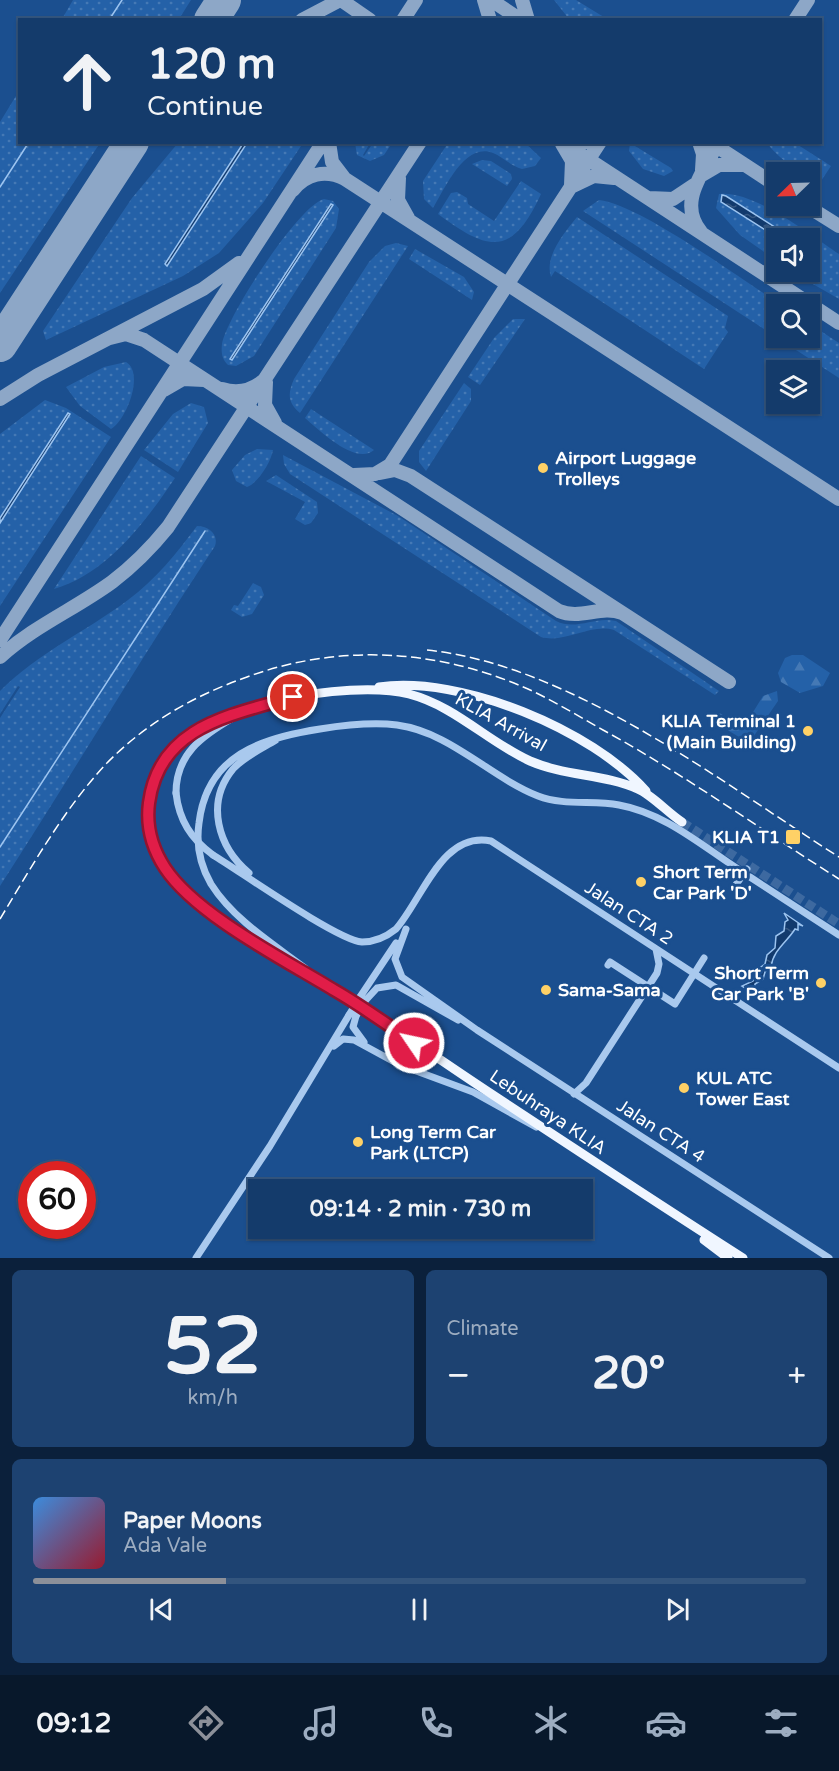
<!DOCTYPE html>
<meta charset="utf-8">
<style>
body{margin:0;font-family:"Varela Round",sans-serif;background:#1d4271;color:#f1f3f6;height:100vh;display:flex;flex-direction:column;font-size:22px;white-space:nowrap}
*{box-sizing:border-box;margin:0}
p{font-size:20px;color:#9dadc1}
.icon{flex:none;width:33px;height:33px;fill:none;stroke:currentColor;stroke-width:2;stroke-linecap:round;stroke-linejoin:round}
.map{position:relative;height:1258px;overflow:hidden}
.drawer{display:flex;flex-direction:column;gap:12px;padding:12px;background:#0b203b;flex:1}
.drawer>*{flex:none}
.top-card{position:absolute;left:18px;top:18px;width:804px;height:126px;border-radius:0px;box-shadow:0 2px 4px #0004,0 0 0 2px #33557e;background:#143b6b;color:#f1f3f6;overflow:hidden}
.needle{width:39px;rotate:247deg}
.tools{position:absolute;left:766px;top:162px;display:grid;gap:12px}
.tools a{display:grid;place-items:center;width:54px;height:54px;border-radius:0px;background:#143b6b;box-shadow:0 2px 4px #0004,0 0 0 2px #33557e;font-size:30px}
.speed{position:absolute;left:18px;top:1161px;display:flex;gap:12px;font-size:30px;font-weight:700;text-align:center}
.speed>*{display:grid;place-content:center;width:78px;height:78px;border-radius:50%;background:#143b6b;box-shadow:0 2px 4px #0004,0 0 0 2px #33557e;line-height:1}
.speed .limit{border:9px solid #d22;background:#fff;color:#111}
.pin{position:absolute;display:grid;place-items:center;width:51px;height:51px;color:#fff;margin:-26px;border:3px solid #fff;border-radius:50%;box-shadow:0 2px 6px #0007}
.me{position:absolute;width:66px;margin:-33px;rotate:304deg;stroke-linejoin:round;filter:drop-shadow(0 0 4px #0008)}
.turn{display:flex;align-items:center;gap:21px;height:126px;padding:0 30px;font-size:27px}
.turn .icon{width:78px;height:78px;stroke-width:2.5}
.turn b{display:block;font-size:42px;line-height:51px}
.big{font-size:45px;font-weight:700;line-height:1.1}
.drawer .card{flex:1;display:flex;flex-direction:column;justify-content:center;gap:9px;min-width:0;padding:0 21px;border-radius:9px;background:#1d4271}
.drawer .dial{align-items:center;gap:0}
.dial b{font-size:78px;line-height:1}
.song{display:flex;align-items:center;gap:18px}
.cover{width:72px;height:72px;border-radius:9px;background:linear-gradient(135deg,hsl(210 70% 55%),hsl(350 70% 35%))}
.played{height:6px;border-radius:3px;background:linear-gradient(90deg,#8c9099 25%,#33557e 25%)}
.keys{display:flex;justify-content:space-around;direction:ltr}
.heat{display:flex;justify-content:space-between;align-items:center;font-size:33px;direction:ltr}
.drawer .tiles{flex:1;display:grid;gap:12px;grid-template-columns:1fr 1fr}
.card:last-child{grid-column:span 2}
.trip{position:absolute;left:248px;top:1179px;width:345px;height:60px;border-radius:0px;background:#143b6b;box-shadow:0 2px 4px #0004,0 0 0 2px #33557e;font-weight:700;line-height:60px;text-align:center}
.tabs{display:flex;height:96px;justify-content:space-around;align-items:center;background:#08182b;color:#9dadc1}
.tabs .icon{width:42px;height:42px}
.tabs .active{color:#8c9099}
.tabs b{font-size:27px;color:#f1f3f6}
.map>svg:first-child{display:block}
.grass{fill:url(#grass-dots)}
.forest{fill:url(#forest-firs)}
.water{fill:url(#water-ripples);stroke:#9cc4f0;stroke-width:1.5}
.lines{fill:none;stroke-linecap:round;stroke-linejoin:round}
.stream{stroke:#9cc4f0;stroke-width:1.5}
.taxiway{stroke:#8da7c7;stroke-width:14}
.runway{stroke:#8da7c7;stroke-width:34}
.major-tunnel{stroke:#3d69a0;stroke-width:9;stroke-dasharray:9 4.5;stroke-linecap:butt}
.minor{stroke:#a9c9ee;stroke-width:7}
.major{stroke:#f0f6ff;stroke-width:9}
.rail{stroke:#fff;stroke-width:1.5;stroke-dasharray:10 4.5;stroke-linecap:butt}
.minor-bridge{stroke:#a9c9ee;stroke-width:7}
.route-casing{stroke:#92132f;stroke-width:15}
.route{stroke:#e11d48;stroke-width:10}
.poi-dot{fill:#ffd166;stroke:#1b4f8f;stroke-width:2}
.labels{text-anchor:middle;stroke-width:6;stroke-linejoin:round;paint-order:stroke}
.poi-label{font-size:18px;font-weight:bold;fill:#fff;stroke:#1b4f8f;text-anchor:start}
.street-label{font-size:18px;fill:#fff;stroke:#1b4f8f}
</style>
<div class="map">
<svg width="839" height="1258" viewBox="0 0 839 1258">
<defs>
<pattern id="grass-dots" width="8" height="8" patternUnits="userSpaceOnUse" patternTransform="scale(1.5)"><rect width="8" height="8" fill="#2461a8"/><path d="M2 2h.1M6 6h.1" fill="none" stroke="#4579b5" stroke-width="1.8" stroke-linecap="round"/></pattern>
<pattern id="forest-firs" width="22" height="20" patternUnits="userSpaceOnUse" patternTransform="scale(1.5)"><rect width="22" height="20" fill="#2461a8"/><path d="M5 1l3.5 6h-7zM16 11l3.5 6h-7z" fill="#4579b5"/></pattern>
<pattern id="water-ripples" width="26" height="14" patternUnits="userSpaceOnUse" patternTransform="scale(1.5)"><rect width="26" height="14" fill="#123a6d"/><path d="M2 4q2-2 4 0t4 0M15 11q2-2 4 0t4 0" fill="none" stroke="#365883"/></pattern>
</defs>
<rect width="100%" height="100%" fill="#1b4f8f"/>
<path class="grass" d="M73,0H191L179,19H62Z
M554,0H576L607,19H569Z
M19,91L20,142L100,143L0,293V122Z
M178,143H244L165,264L167,266L247,143H303L263,203L219,253L183,276L46,340L43,331L132,198Z
M355,143H370L363,155L364,156L373,143H392L384,155L370,161L357,155Z
M448,143H525L541,158L535,166L522,169C511,166 503,157 493,153C464,142 445,189 433,208L424,199L423,181Z
M630,143L671,168L673,171L664,176L643,169L629,151Z
M767,143H795L831,166L819,184L810,179V172C795,172 776,155 767,143Z
M482,160L491,161L511,174L512,179L507,186L472,164Z
M521,181L541,194C512,257 489,252 438,214L451,193L457,192L467,198L468,204L494,221Z
M719,194C753,189 811,236 839,254V299L792,272H810V238H777V261L740,235L716,208Z
M324,199L333,201L339,209L336,228L254,356L236,366L228,365C222,359 221,353 222,344C227,316 298,206 324,199Z
M599,200C639,204 742,280 780,304H777V338H810V324L839,343V378L583,211Z
M577,217L728,316L725,328L728,332L704,369L555,271L551,277C544,256 565,232 577,217Z
M396,243L408,246L300,413C287,402 288,393 294,379L369,262L385,246Z
M415,249L464,277L474,292L472,300L409,259Z
M513,319H525L480,385L468,377L494,338Z
M126,362C145,373 126,421 111,429L80,406L66,387L104,367Z
M464,383L471,389V401L426,471L419,462V451Z
M45,400L66,408L111,437L0,606V434Z
M191,403L204,407L208,423L178,472L144,450L173,414Z
M311,409L374,450C356,466 319,430 305,418Z
M257,449L273,450C271,462 258,483 247,487L236,481L232,470L245,455Z
M283,455L398,516L556,621C576,631 595,616 616,621L719,691L715,695L614,630C590,623 565,644 541,637L290,474L284,464Z
M141,456L175,478C146,521 107,574 54,589Z
M276,475L317,502L318,513L311,523L305,525L295,519L305,502L266,481Z
M197,526C208,526 219,534 215,546C141,658 73,773 0,886V718L20,687L18,686L0,714V691C38,653 85,632 128,600C156,579 176,554 197,526Z
M253,583L261,587L264,595L252,614L242,617L231,610L234,605L238,606Z"/>
<path class="forest" d="M792,655H803L830,673L823,686L800,693L781,682L778,673L785,658Z
M777,691L778,701L749,743L711,720L719,713L736,721L750,717L763,696Z"/>
<path class="water" d="M244,142L247,143L167,266L165,264Z
M722,195L726,196L792,238H778L721,202Z
M331,204L333,205L232,360L230,359Z
M68,413L70,414L0,523V518Z
M784,913L803,926L798,924V930L795,929C787,942 773,950 771,967L765,972L763,979L755,984L754,994L742,986L753,981L756,971L765,964L767,955L775,948L776,936L784,931L785,922L788,920Z"/>
<g class="lines">
<path class="stream" d="M109,20L122,0
M0,187L29,142
M0,847L205,531"/>
<path class="taxiway" d="M341,0L370,20
M484,0L490,20
M491,0L521,20
M522,0L528,20
M302,20L340,0
M403,20L416,0
M795,20L808,0
M329,142L332,162L345,179
M562,142L839,323
M565,142H588
M699,142L703,154L702,170
M710,142L777,186
M562,144L572,161L571,185
M126,152L135,142
M702,175L719,165H742
M399,178L398,200L408,218
M573,186L594,176L614,178
M293,190C306,174 325,169 345,179L839,499
M649,198L673,199L694,185
M807,206L839,226
M701,232C676,201 705,172 718,142
M110,338L126,334L144,340L559,611C580,620 601,605 622,613
M266,382L265,405L275,423
M222,389C238,394 251,391 263,381
M164,390L183,379L204,380
M0,399L38,375L203,289L239,263
M380,473L395,470L411,476L729,682
M354,475L375,474L390,465L600,142
M0,640L323,142
M0,657C34,626 75,609 112,582C133,566 151,548 168,527L420,142"/>
<path class="runway" d="M211,20L224,0
M0,345L132,142"/>
<path class="major-tunnel" d="M682,822L839,924"/>
<path class="minor" d="M176,793C176,754 202,736 233,718
M213,855C241,872 337,940 362,942C375,942 386,937 396,929C423,898 442,831 491,841L839,1068
M249,873C218,847 205,803 233,769C245,756 261,749 276,740
M750,877L839,935
M406,929L395,959L402,977L477,1030L829,1258
M305,968C273,944 233,919 211,884C200,865 196,844 199,823C207,755 261,738 320,729C345,725 372,722 397,725C450,732 490,777 538,796C564,806 593,800 619,805C664,813 701,845 738,869
M360,997L396,943
M365,1001L377,988L396,985L458,1020
M356,1016L353,1027L364,1042
M334,1046L343,1039L354,1040L400,1065L473,1092L536,1127
M574,1094L586,1083L657,973L659,964L656,949
M196,1258L270,1146L349,1015"/>
<path class="major" d="M379,687C461,675 592,730 646,791
M682,822C668,813 652,795 638,789C604,774 565,776 530,761C488,742 455,706 409,694C349,679 198,705 164,761C145,793 143,834 163,866C197,918 284,958 337,991C388,1023 437,1058 487,1091C572,1147 657,1203 743,1258
M704,1240L728,1258"/>
<path class="rail" d="M427,650C571,665 719,781 839,857
M0,919C32,866 64,809 106,764C146,723 193,696 247,677C339,643 438,649 528,689C554,701 578,716 603,730C685,775 760,829 839,879"/>
<path class="minor-bridge" d="M176,793C179,820 191,839 213,855
M735,886L747,869
M608,965L610,962L675,1004L704,958
M349,1015L360,997
M356,1016L365,1001"/>
</g>
<g class="lines">
<defs>
<path id="route" d="M293,697C231,715 159,726 149,803C146,826 152,848 165,868C196,915 285,960 334,990C362,1006 388,1025 414,1043"/>
</defs>
<use href="#route" class="route-casing"/>
<use href="#route" class="route"/>
</g>
<g class="poi-dot">
<circle cx="543" cy="468" r="6"/>
<circle cx="808" cy="731" r="6"/>
<rect x="785" y="829" width="16" height="16" rx="3"/>
<circle cx="641" cy="882" r="6"/>
<circle cx="821" cy="983" r="6"/>
<circle cx="546" cy="990" r="6"/>
<circle cx="684" cy="1088" r="6"/>
<circle cx="358" cy="1142" r="6"/>
</g>
<g class="labels">
<g class="poi-label">
<text x="555" y="464">Airport Luggage<tspan x="555" dy="21">Trolleys</tspan></text>
<text x="796" y="727" text-anchor="end">KLIA Terminal 1<tspan x="796" dy="21">(Main Building)</tspan></text>
<text x="780" y="843" text-anchor="end">KLIA T1</text>
<text x="653" y="878">Short Term<tspan x="653" dy="21">Car Park 'D'</tspan></text>
<text x="809" y="979" text-anchor="end">Short Term<tspan x="809" dy="21">Car Park 'B'</tspan></text>
<text x="558" y="996">Sama-Sama</text>
<text x="696" y="1084">KUL ATC<tspan x="696" dy="21">Tower East</tspan></text>
<text x="370" y="1138">Long Term Car<tspan x="370" dy="21">Park (LTCP)</tspan></text>
</g>
<g class="street-label">
<text transform="translate(501 722) rotate(29)" y="6">KLIA Arrival</text>
<text transform="translate(629 913) rotate(33)" y="6">Jalan CTA 2</text>
<text transform="translate(548 1112) rotate(34)" y="6">Lebuhraya KLIA</text>
<text transform="translate(661 1131) rotate(33)" y="6">Jalan CTA 4</text>
</g>
</g>
</svg>
<div class="tools">
<a><svg class="needle" viewBox="-14 -14 28 28"><path d="M0-13l5 13h-10z" fill="#e53935"/><path d="M0 13l5-13h-10z" fill="#9dadc1"/></svg></a>
<a><svg class="icon" aria-label="sound" viewBox="0 0 24 24"><path d="M4 9h4l5-4v14l-5-4H4zM17 9q2 3 0 6"/></svg></a>
<a><svg class="icon" aria-label="search" viewBox="0 0 24 24"><circle cx="10" cy="10" r="6"/><path d="M15 15l6 6"/></svg></a>
<a><svg class="icon" aria-label="layers" viewBox="0 0 24 24"><path d="M12 4l9 5-9 5-9-5zM3 14l9 5 9-5"/></svg></a>
</div>
<div class="speed"><div class="limit">60</div></div>
<div class="pin" style="left:293px;top:697px;background:#d93025"><svg class="icon" aria-label="arrive" viewBox="0 0 24 24"><path d="M6 21V4h12l-3 4 3 4H6"/></svg></div>
<svg class="me" style="left:414px;top:1043px" viewBox="-20 -20 40 40"><circle r="17" fill="#e11d48" stroke="#fff" stroke-width="3"/><path d="M0-11L8 9 0 5-8 9z" fill="#fff"/></svg>
<div class="trip">09:14 · 2 min · 730 m</div>
<div class="top-card">
<div class="turn"><svg class="icon" aria-label="ahead" viewBox="0 0 24 24"><path d="M12 20V5M6 11l6-6 6 6"/></svg><div><b>120 m</b>Continue</div></div>
</div>
</div>
<section class="drawer">
<div class="tiles">
<div class="card dial"><b>52</b><p>km/h</p></div>
<div class="card"><p>Climate</p>
<div class="heat"><a>−</a><b class="big">20°</b><a>+</a></div>
</div>
<div class="card">
<div class="song"><i class="cover"></i><div><b>Paper Moons</b><p>Ada Vale</p></div></div>
<div class="played"></div>
<div class="keys"><svg class="icon" aria-label="previous" viewBox="0 0 24 24"><path d="M18 5L8 12l10 7zM5 5v14"/></svg><svg class="icon" aria-label="pause" viewBox="0 0 24 24"><path d="M8 5v14M16 5v14"/></svg><svg class="icon" aria-label="next" viewBox="0 0 24 24"><path d="M6 5l10 7-10 7zM19 5v14"/></svg></div>
</div>
</div>
</section>
<nav class="tabs">
<b>09:12</b>
<svg class="icon active" aria-label="directions" viewBox="0 0 24 24"><path d="M12 3l9 9-9 9-9-9zM9 14v-3h6M13 9l2 2-2 2"/></svg>
<svg class="icon" aria-label="music" viewBox="0 0 24 24"><path d="M9 18V5l10-2v13"/><circle cx="6" cy="18" r="3"/><circle cx="16" cy="16" r="3"/></svg>
<svg class="icon" aria-label="phone" viewBox="0 0 24 24"><path d="M5 4h4l2 5-3 2q2 4 5 5l2-3 5 2v4C11 20 4 13 5 4z"/></svg>
<svg class="icon" aria-label="climate" viewBox="0 0 24 24"><path d="M12 3v18M4 7l16 10M4 17L20 7"/></svg>
<svg class="icon" aria-label="car" viewBox="0 0 24 24"><path d="M5 17H2v-5l4-1 3-4h7l3 4 3 1v5h-3M9 17h6M6 11h13"/><circle cx="7" cy="17" r="2"/><circle cx="17" cy="17" r="2"/></svg>
<svg class="icon" aria-label="filters" viewBox="0 0 24 24"><path d="M4 7h16M4 17h16"/><circle cx="9" cy="7" r="2"/><circle cx="15" cy="17" r="2"/></svg>
</nav>
